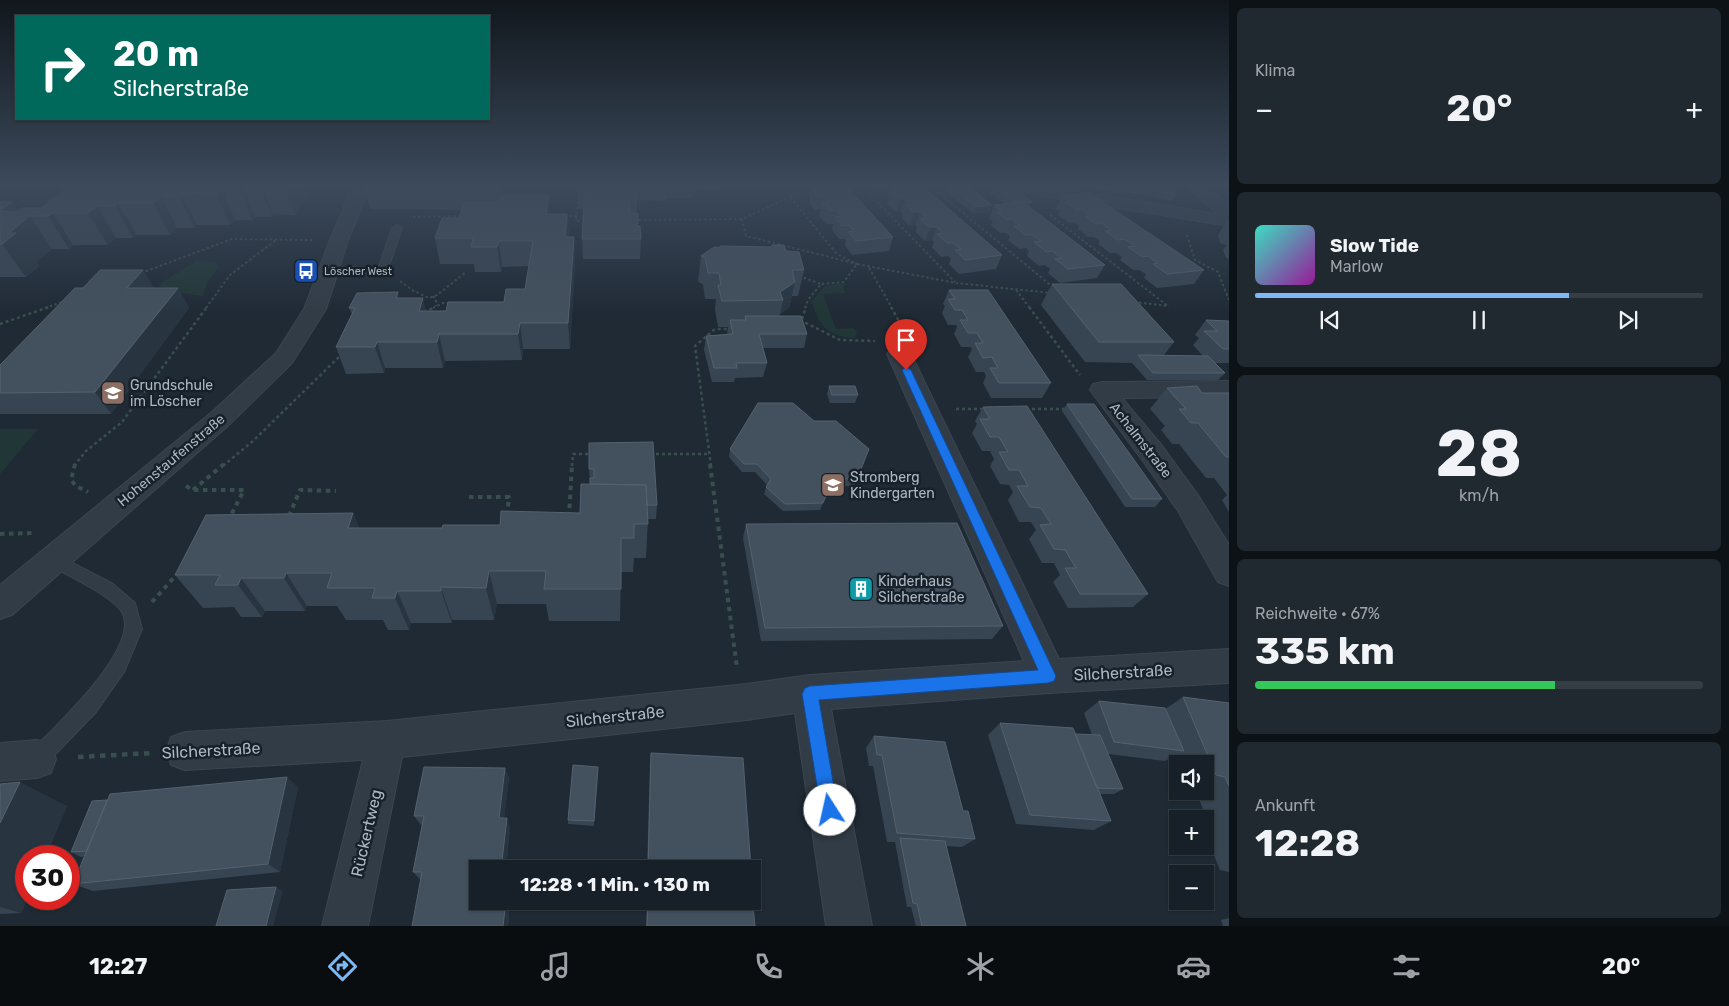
<!DOCTYPE html>
<html lang="de">
<meta charset="utf-8">
<style>
body{margin:0;font-family:Rubik,sans-serif;background:#202830;color:#f1f3f6;height:100vh;display:flex;flex-direction:column;font-size:19px;white-space:nowrap}
*{box-sizing:border-box;margin:0}
p{font-size:16px;color:#9ea3a8}
.icon{flex:none;width:28px;height:28px;fill:none;stroke:currentColor;stroke-width:2;stroke-linecap:round;stroke-linejoin:round}
.map{position:relative;flex:1;overflow:hidden}
.details{display:flex;flex-direction:column;gap:8px;padding:8px;background:#0d1216;width:500px}
.details>*{flex:none}
.banner{position:absolute;left:15px;top:15px;width:475px;height:105px;border-radius:0px;box-shadow:0 1px 4px #0004,0 0 0 1px #363e45;background:#00695c;color:#fff;overflow:hidden}
.tools{position:absolute;left:1169px;top:755px;display:grid;gap:10px}
.tools a{display:grid;place-items:center;width:45px;height:45px;border-radius:0px;background:#172028;box-shadow:0 1px 4px #0004,0 0 0 1px #363e45;font-size:25px}
.speed{position:absolute;left:15px;top:845px;display:flex;gap:10px;font-size:25px;font-weight:700;text-align:center}
.speed>*{display:grid;place-content:center;width:65px;height:65px;border-radius:50%;background:#172028;box-shadow:0 1px 4px #0004,0 0 0 1px #363e45;line-height:1}
.speed .limit{border:8px solid #d22;background:#fff;color:#111}
.pin{position:absolute;display:grid;place-items:center;width:42px;height:42px;color:#fff;margin:-51px -21px;border-radius:50% 50% 50% 0;rotate:-45deg;box-shadow:0 0 5px #0007}
.pin .icon{rotate:45deg}
.me{position:absolute;width:55px;margin:-28px;rotate:350deg;stroke-linejoin:round;filter:drop-shadow(0 0 4px #0008)}
.turn{display:flex;align-items:center;gap:18px;height:105px;padding:0 15px;font-size:22px}
.turn .icon{width:65px;height:65px;stroke-width:2.5}
.turn b{display:block;font-size:35px;line-height:42px}
.big{font-size:38px;font-weight:700;line-height:1.1}
.details .tile{flex:1;display:flex;flex-direction:column;justify-content:center;gap:8px;min-width:0;padding:0 18px;border-radius:8px;background:#202830}
.details .dial{align-items:center;gap:0}
.dial b{font-size:65px;line-height:1}
.song{display:flex;align-items:center;gap:15px}
.cover{width:60px;height:60px;border-radius:8px;background:linear-gradient(135deg,hsl(170 70% 55%),hsl(300 70% 35%))}
.played{height:5px;border-radius:2px;background:linear-gradient(90deg,#7db8f7 70%,#363e45 70%)}
.keys{display:flex;justify-content:space-around;direction:ltr}
.heat{display:flex;justify-content:space-between;align-items:center;font-size:28px;direction:ltr}
.charge{height:8px;border-radius:4px;background:linear-gradient(90deg,#34c759 67%,#363e45 0)}
.trip{position:absolute;left:469px;top:860px;width:292px;height:50px;border-radius:0px;background:#172028;box-shadow:0 1px 4px #0004,0 0 0 1px #363e45;font-weight:700;line-height:50px;text-align:center}
.dock{display:flex;height:80px;justify-content:space-around;align-items:center;background:#090d10;color:#9ea3a8}
.dock .icon{width:35px;height:35px}
.dock .on{color:#7db8f7}
.dock b{font-size:22px;color:#f1f3f6}
main{display:flex;flex:1;min-height:0}
.map>svg:first-child{display:block}
.green{fill:#213636}
.lines{fill:none;stroke-linecap:round;stroke-linejoin:round}
.service-casing{stroke:#3c454f;stroke-width:2}
.minor-casing{stroke:#3c454f;stroke-width:2}
.path-far3{stroke:#394f4e;stroke-width:2;stroke-dasharray:2.5 2.5;stroke-linecap:butt}
.path-far2{stroke:#394f4e;stroke-width:2.5;stroke-dasharray:3 3;stroke-linecap:butt}
.path-far1{stroke:#394f4e;stroke-width:4;stroke-dasharray:4.5 4.5;stroke-linecap:butt}
.path{stroke:#394f4e;stroke-width:4.5;stroke-dasharray:5.5 5.5;stroke-linecap:butt}
.service{fill:#323c46;fill-rule:evenodd}
.minor{fill:#323c46;fill-rule:evenodd}
.wall{fill:#374552}
.shaded-wall{fill:#283541}
.building{fill:#43515e;stroke:#54616e}
.route{fill:#1a73e8;stroke:#114b97}
.labels{text-anchor:middle;stroke-width:5;stroke-linejoin:round;paint-order:stroke}
.far-poi-label{font-size:11px;fill:#acb7c3;stroke:#18212a;text-anchor:start}
.poi-label{font-size:14px;fill:#acb7c3;stroke:#18212a;text-anchor:start}
.street-label{font-size:14px;fill:#acb7c3;stroke:#18212a}
.near-street-label{font-size:16px;fill:#acb7c3;stroke:#18212a}
</style>
<main>
<div class="map">
<svg width="1229" height="926" viewBox="0 0 1229 926">
<rect width="100%" height="100%" fill="#1f2a35"/>
<path class="green" d="M196,261L215,262L219,267L207,282L203,296L176,292L158,285Z
M837,284H847L843,286L845,293L823,294L836,329L854,328L857,332L855,338C828,337 818,326 812,301L825,286Z
M0,429H38L0,474Z"/>
<g class="lines">
<defs>
<path id="service" d="M397,225L402,228L387,272L328,274L323,271L328,268L379,267L392,228Z
M53,553L113,584L135,603L142,629L124,672L96,712L45,765L38,768L31,765L28,758L31,751C54,728 142,647 122,612C112,596 64,573 47,564L45,559L47,554Z"/>
<path id="minor" d="M354,184H371L348,240L326,309L292,363L230,424L12,615L0,619V585L212,412L276,353L304,309L330,240Z
M993,184H1034L1218,214L1184,184H1203L1229,205V226L1001,189L995,188Z
M899,347L907,349L911,354L1059,659L1229,649V683L1049,693L831,709L872,926H826L795,713L747,720L402,757L368,926H322L363,760L185,770L171,765L166,751L171,737L185,732L387,721L747,684L810,675L1024,661L887,354L891,349Z
M1229,381V397L1122,398L1163,447L1198,495L1229,545V586L1218,582L1178,511L1143,461L1090,390L1093,384L1102,382Z
M37,740L51,745L56,759L51,773L37,778L0,781V743Z"/>
</defs>
<use href="#service" class="service-casing"/>
<use href="#minor" class="minor-casing"/>
<path class="path-far3" d="M860,184L955,282
M928,184L1054,288
M578,197L576,221L584,220
M1050,215L1168,306
M565,216H577
M413,217L461,216
M742,219L746,236L857,264L837,254L790,197
M634,220L742,219L818,184
M1187,235L1195,260L1218,272L1229,300
M869,268L892,308
M141,273L232,239L312,240
M799,276L821,284
M400,281L412,290L429,298L437,295L466,272
M1016,290L1030,308
M433,296L436,300V306
M1134,302L1169,306
M45,308L65,301
M206,308L230,275L276,240
M433,308L443,303H450
M805,308L808,300L821,284L844,282L857,264L956,283L1051,293"/>
<path class="path-far2" d="M891,307L904,330
M1029,307L1080,375
M424,312L435,307
M802,319L806,307
M800,320L840,340L875,341
M0,324L49,307
M956,409H985
M1026,409H1067
M650,454H709
M74,466L86,451L122,422L207,307
M223,466L253,441L342,354
M572,466L573,454H591
M711,466L695,346L715,329H730"/>
<path class="path-far1" d="M75,464L71,480L76,486L88,492
M710,464L737,668
M186,486L193,490H244L230,517
M193,490L224,464
M469,497H509L507,515
M289,516L300,490L336,491
M569,517L572,464
M0,534L34,533
M152,602L178,573"/>
<path class="path" d="M78,757L152,753"/>
<use href="#service" class="service"/>
<use href="#minor" class="minor"/>
</g>
<path class="wall" d="M121,184H303L308,197L295,215L273,214L272,217H255L252,220H235L230,225H197L194,228H177L170,235H136L133,238H116L108,245H73L69,249H52L36,262L39,266L26,277H0V202H12L18,211L41,208L87,188H116Z
M506,184L504,195L550,214H567L569,237H574L575,262L570,349H523L522,360L445,361L443,368H385L384,373L346,374L336,347L352,314L349,308L400,298L426,311H446L504,302L525,289L529,266L502,267L501,272H475L474,264H440L435,238L459,218L462,210L370,209L365,190Z
M578,184H746L745,188H720V190L693,189L692,198H666L665,201L637,200V214H638V226L641,239L640,259H583L582,239L583,209H578Z
M812,184H844L893,237L889,251L852,255L845,246L846,240L845,239H839L832,230L833,224H826L819,216L821,209L815,210L809,203L810,197L809,196Z
M867,184H930L929,188H925L1002,255L996,269L959,274L949,264L951,259L948,256L941,257L932,247L934,242L932,240L925,241L916,232L917,227L915,225L909,226L902,218L903,214L900,211L896,212L887,204L889,199L887,198L889,192L876,193Z
M1092,184H1172L1176,195L1172,201L1128,192L1126,194L1093,189Z
M949,185L992,205L989,212L973,213L947,192Z
M993,186L1032,202L1029,207L1105,265L1097,278L1060,283L1048,273L1050,269L1045,265L1039,266L1027,256L1029,251L1026,248L1019,249L1008,240L1010,236L1006,233H1000L991,225L993,222L989,218L994,205L1005,204L990,192Z
M1062,196L1204,270L1194,284L1157,288L1144,278L1146,274L1139,270H1133L1120,260L1122,257L1116,253H1110L1098,244L1100,241L1094,237H1088L1078,229L1079,226L1074,222L1069,223L1058,215L1060,211L1056,209Z
M1227,221L1229,222V259L1226,258L1223,250L1227,245L1220,243L1218,235Z
M772,245L786,251L804,270L798,296H792L789,308L780,314L779,316L807,334L804,348H763L767,363L763,377L735,378L734,382H712L704,350L706,336L727,334L728,327H718L715,310L716,299H705L703,284L698,282L701,256L720,247V246L772,247Z
M143,270L153,288H178L189,308L111,414H0V365L83,288Z
M1052,284L1174,342L1164,355L1203,356L1193,345L1199,338L1195,335L1206,320L1229,321V363H1215L1225,373L1218,380H1147L1132,363L1085,362L1041,305Z
M949,290L1051,383L1042,398H991L983,383L986,376L984,372H976L968,357L972,349L970,347H961L954,334L957,327L956,325H948L942,313L945,306L943,304Z
M829,386L858,395L855,403H830L827,394Z
M1167,388L1202,393H1229V512L1222,500L1227,495L1214,478H1206L1179,444H1172L1161,430L1165,426L1150,409Z
M1067,404L1162,499L1155,507H1125L1062,411Z
M983,407L1148,594L1133,607L1068,608L1053,582L1060,575L1054,563H1042L1029,539L1036,530L1031,522H1019L1008,500L1013,492L1009,485L1000,484L990,466L994,459L990,451H982L972,433L977,424L975,421Z
M814,421L869,449L854,486H830L820,510L783,511L764,494L767,485L755,472H742L729,457L730,449Z
M589,443L657,505L656,519H648L646,558H634L633,572H621L620,621H549L546,604H497L494,620H452V623H411L409,630H388L383,620H346L337,606H307L305,611H265L262,617H241L234,607L203,608L175,575L353,513L359,528H442L500,525L580,513L590,484L589,469Z
M746,524L1003,626L992,639L761,641L743,538Z
M1183,697L1229,703V872L1220,870L1205,833V821L1207,820L1196,791H1195H1205V764H1178V765L1174,756L1165,761L1108,754L1123,789L1114,794H1100L1111,821L1094,830L1016,824L988,735L1000,723L1075,734L1092,735L1084,713L1099,701L1165,709Z
M874,736L963,811L975,839L962,847L946,846L966,926H916L911,907H907L895,842H887L873,766H869L866,748Z
M651,753L751,869H647L650,763Z
M598,767L594,826L568,824V820Z
M505,768L509,778L504,818L510,827L506,869H478V901H510L508,926L420,879L413,872L422,825H421L414,816Z
M0,784L67,806L21,913L0,914Z
M298,787L280,872L93,891L73,884L85,856L81,857L71,852Z
M647,901H752L755,926H646Z
M1229,918V926H1223L1221,920Z"/>
<path class="shaded-wall" d="M260,184H262L273,214L272,217L259,185Z
M284,184H303L308,197L295,215Z
M500,184H506L507,186L501,210L498,191Z
M242,185L255,217L252,220L239,188Z
M891,185L889,192L876,193L878,186Z
M86,186L116,238L108,245L88,213L83,188Z
M221,188L235,220L230,225L216,194Z
M181,193L197,225L194,228L179,196Z
M549,195L550,219L546,214Z
M161,196L177,228L170,235L153,203Z
M905,198L900,211L896,212L900,199Z
M12,202L24,221L30,216L52,249L36,262L39,266L26,277L2,244L0,211Z
M118,203L136,235L133,238L115,206Z
M992,205L989,212L973,213L976,207Z
M914,212H920L915,225L909,226Z
M53,213L73,245L69,249L48,216Z
M567,214L569,238L565,237Z
M930,227H937L932,240L925,241Z
M574,237L575,262L570,349L568,323Z
M499,241L502,267L501,272L497,247Z
M143,270L155,290L127,288Z
M795,282L789,308L780,314L783,300L780,292Z
M178,288L189,308L111,414L95,392Z
M398,292L405,318L396,298Z
M423,298L429,324L419,311Z
M520,323L523,349L522,360L518,334Z
M439,334L445,361L443,368L437,342Z
M377,342L385,368L384,373L375,347Z
M353,513L368,547L348,528Z
M489,571L497,604L494,620L486,588Z
M286,573L307,606L305,611L284,578Z
M241,578L265,611L262,617L238,585Z
M441,587L452,620V623L441,591Z
M397,591L411,623L409,630L395,598Z
M598,767V772L594,826V821Z
M505,768L509,778L503,827L499,818Z
M287,777L298,787L280,872L268,864Z
M20,782L67,806L45,856H26L27,899L21,913L0,907V823Z
M507,818L510,827L506,869H501Z
M276,887L283,891L273,926H266Z
M506,901H510L508,926H503Z"/>
<path class="building" d="M121,184H260L259,185H242L239,188H221L216,194L181,193L179,196H161L153,203H118L115,206H97L88,213H53L48,216H30L9,233H16L2,244H0V211L17,212L22,208H41L69,186H86L83,188H116Z
M369,184H500L498,191L365,190Z
M578,184H636L637,198H629L630,213L638,214V224H636V226H640L641,239H582L585,190H577Z
M636,184H693V186L666,185V188L636,187Z
M813,184H844L893,237L856,241L848,232L854,231L849,225L842,226L835,217L842,216L836,210L830,211L822,203L829,202L824,196L818,197L812,190L817,189Z
M876,184H893L878,186Z
M920,184L1002,255L965,260L955,250L961,249L953,243H947L937,234L943,233L937,227H930L920,219L927,218L920,212H914L906,205L911,204L905,198L900,199L891,191L898,190L891,185Z
M959,184H965L992,205L976,207L949,185Z
M1009,184L1032,202L1015,203L993,186Z
M1109,184H1172L1176,195L1129,185L1130,188Z
M1089,193L1204,270L1167,274L1153,264L1158,263L1148,256L1142,257L1128,247L1135,246L1125,239L1118,240L1105,231L1111,230L1102,223L1096,224L1085,216H1090L1081,209L1076,210L1065,202L1070,201L1062,196Z
M501,195H549L546,214H567L565,237H574L568,323H520L518,334H439L437,342H377L375,347H336L355,308H349L357,293L398,292L396,298H423L419,311H446L448,302H504L506,289H525L533,241H499L497,247H471L473,238H435L442,218H459L464,203H499Z
M0,202H12L0,211Z
M1023,202L1105,265L1068,269L1055,259L1062,258L1052,251L1046,252L1034,242L1041,241L1032,235H1025L1014,226H1020L1012,219L1007,220L997,212H1002L994,205Z
M772,245H784L786,251L799,252L804,270H792L795,282L780,292L783,300L722,301L718,285H721L719,273H708L705,258L701,256L714,247L720,248V246L772,247Z
M100,270H143L127,288H178L95,392L0,393V365L75,288H83Z
M1052,284H1121L1174,342H1099Z
M949,290H988L1051,383H999L990,368H998L992,357L983,358L975,343H983L977,333H968L960,320H968L962,310H955L948,299H955Z
M745,316H801L807,334H759L767,363H736L737,368H714L706,336L733,334L730,320H746Z
M1206,320L1229,321V349H1223L1204,331H1217Z
M1138,355L1208,356L1225,373H1153Z
M829,386H855L858,395H832Z
M1197,386L1202,393H1229V457H1226L1198,423H1191L1179,409H1186L1167,388Z
M758,403H793L814,421H836L869,449L857,479H833L823,503L785,504L766,487L771,479L757,464H744L730,449Z
M1067,404H1094L1162,499H1132Z
M1027,406L1148,594H1080L1065,568H1076L1065,550L1054,549L1040,525L1051,524L1041,508L1030,507L1017,486H1028L1019,470H1009L999,452H1008L999,437H990L980,419H990L983,407Z
M653,442L657,505H647L646,485L590,484V478H594V469H589V443Z
M581,484L646,485L648,524H634V538H621V589H544L546,571H489L486,588L441,587V591H397L395,598H372L375,588H327L332,573H286L284,578H241L238,585H215L220,575H175L206,515L353,513L348,528H442L443,525H500L501,511L580,513Z
M957,523L1003,626L765,628L746,524Z
M1183,697L1229,703V786L1225,777L1216,775Z
M1099,701L1165,708L1184,751L1114,742Z
M1000,723L1073,728L1111,821L1030,815Z
M1075,734L1100,735L1123,789L1097,788Z
M874,736L945,742L963,811H968L975,839L897,833L882,755H877Z
M651,753L743,758L751,869H648Z
M573,765L598,767L594,821L568,820Z
M424,767L505,768L499,818H507L501,869H478V901H506L503,926H412L422,872H413L424,816H414Z
M287,777L268,864L73,884L110,794Z
M20,782L0,823V784Z
M107,800L87,851L71,852L92,801Z
M900,838L945,841L966,926H922L917,904L913,903Z
M276,887L266,926H216L227,890Z
M752,896L755,926H647L648,901H752Z"/>
<linearGradient id="sky" x2="0" y2="1"><stop stop-color="#11171d"/><stop offset="0.59" stop-color="#3c4a5c"/><stop offset="1" stop-color="#3c4a5c" stop-opacity="0"/></linearGradient>
<rect width="1229" height="314" fill="url(#sky)"/>
<path class="route" d="M906,367L911,370L1056,676L1054,681L1048,683L819,700L838,810L835,816L830,818L824,816L821,810L802,694L805,688L810,686L1038,670L902,370Z"/>
<defs>
<symbol id="bus-square" viewBox="-11 -11 22 22"><rect x="-9" y="-9" width="18" height="18" rx="4" fill="#1a4fb4" stroke="#18212a"/><path d="M-5-6H5V4H4V6H2V4H-2V6H-4V4H-5ZM-3.5-4V0h7V-4ZM-3.5 1.2v1.5H-2V1.2ZM2 1.2v1.5H3.5V1.2Z" fill="#fff"/></symbol>
<symbol id="school-square" viewBox="-11 -11 22 22"><rect x="-9" y="-9" width="18" height="18" rx="4" fill="#8d6e63" stroke="#18212a"/><path d="M0-5L7-2L0 1L-7-2ZM-4 1L0 2.5L4 1V4Q0 6-4 4Z" fill="#fff"/></symbol>
<symbol id="building-square" viewBox="-11 -11 22 22"><rect x="-9" y="-9" width="18" height="18" rx="4" fill="#0f9aa8" stroke="#18212a"/><path d="M-4-6H4V6H1V3H-1V6H-4ZM-2.5-4.3h1.7v1.8h-1.7ZM.8-4.3h1.7v1.8H.8ZM-2.5-1h1.7V.8h-1.7ZM.8-1h1.7V.8H.8Z" fill="#fff"/></symbol>
</defs>
<g fill-rule="evenodd">
<use href="#bus-square" x="292" y="257" width="28" height="28"/>
<use href="#school-square" x="99" y="379" width="28" height="28"/>
<use href="#school-square" x="819" y="471" width="28" height="28"/>
<use href="#building-square" x="847" y="575" width="28" height="28"/>
</g>
<g class="labels">
<g class="far-poi-label">
<text x="324" y="275">Löscher West</text>
</g>
<g class="poi-label">
<text x="130" y="390">Grundschule<tspan x="130" dy="16">im Löscher</tspan></text>
<text x="850" y="482">Stromberg<tspan x="850" dy="16">Kindergarten</tspan></text>
<text x="878" y="586">Kinderhaus<tspan x="878" dy="16">Silcherstraße</tspan></text>
</g>
<g class="street-label">
<text transform="translate(1141 440) rotate(52)" y="5">Achalmstraße</text>
<text transform="translate(171 460) rotate(-40)" y="5">Hohenstaufenstraße</text>
</g>
<g class="near-street-label">
<text transform="translate(1123 672) rotate(-3)" y="6">Silcherstraße</text>
<text transform="translate(615 716) rotate(-6)" y="6">Silcherstraße</text>
<text transform="translate(211 750) rotate(-3)" y="6">Silcherstraße</text>
<text transform="translate(366 833) rotate(-77)" y="6">Rückertweg</text>
</g>
</g>
</svg>
<div class="tools">
<a><svg class="icon" aria-label="sound" viewBox="0 0 24 24"><path d="M4 9h4l5-4v14l-5-4H4zM17 9q2 3 0 6"/></svg></a>
<a>+</a>
<a>−</a>
</div>
<div class="speed"><div class="limit">30</div></div>
<div class="pin" style="left:906px;top:370px;background:#d93025"><svg class="icon" aria-label="arrive" viewBox="0 0 24 24"><path d="M6 21V4h12l-3 4 3 4H6"/></svg></div>
<svg class="me" style="left:830px;top:810px" viewBox="-20 -20 40 40"><circle r="19" fill="#fff"/><path d="M0-13L10 11 0 6-10 11z" fill="#1a73e8"/></svg>
<div class="trip">12:28 · 1 Min. · 130 m</div>
<div class="banner">
<div class="turn"><svg class="icon" aria-label="right" viewBox="0 0 24 24"><path d="M7 20v-9h11M14 6l5 5-5 5"/></svg><div><b>20 m</b>Silcherstraße</div></div>
</div>
</div>
<section class="details">
<div class="tile"><p>Klima</p>
<div class="heat"><a>−</a><b class="big">20°</b><a>+</a></div>
</div>
<div class="tile">
<div class="song"><i class="cover"></i><div><b>Slow Tide</b><p>Marlow</p></div></div>
<div class="played"></div>
<div class="keys"><svg class="icon" aria-label="previous" viewBox="0 0 24 24"><path d="M18 5L8 12l10 7zM5 5v14"/></svg><svg class="icon" aria-label="pause" viewBox="0 0 24 24"><path d="M8 5v14M16 5v14"/></svg><svg class="icon" aria-label="next" viewBox="0 0 24 24"><path d="M6 5l10 7-10 7zM19 5v14"/></svg></div>
</div>
<div class="tile dial"><b>28</b><p>km/h</p></div>
<div class="tile"><p>Reichweite · 67%</p><b class="big">335 km</b><div class="charge"></div></div>
<div class="tile"><p>Ankunft</p><b class="big">12:28</b></div>
</section>
</main>
<nav class="dock">
<b>12:27</b>
<svg class="icon on" aria-label="directions" viewBox="0 0 24 24"><path d="M12 3l9 9-9 9-9-9zM9 14v-3h6M13 9l2 2-2 2"/></svg>
<svg class="icon" aria-label="music" viewBox="0 0 24 24"><path d="M9 18V5l10-2v13"/><circle cx="6" cy="18" r="3"/><circle cx="16" cy="16" r="3"/></svg>
<svg class="icon" aria-label="phone" viewBox="0 0 24 24"><path d="M5 4h4l2 5-3 2q2 4 5 5l2-3 5 2v4C11 20 4 13 5 4z"/></svg>
<svg class="icon" aria-label="climate" viewBox="0 0 24 24"><path d="M12 3v18M4 7l16 10M4 17L20 7"/></svg>
<svg class="icon" aria-label="car" viewBox="0 0 24 24"><path d="M5 17H2v-5l4-1 3-4h7l3 4 3 1v5h-3M9 17h6M6 11h13"/><circle cx="7" cy="17" r="2"/><circle cx="17" cy="17" r="2"/></svg>
<svg class="icon" aria-label="filters" viewBox="0 0 24 24"><path d="M4 7h16M4 17h16"/><circle cx="9" cy="7" r="2"/><circle cx="15" cy="17" r="2"/></svg>
<b>20°</b>
</nav>
